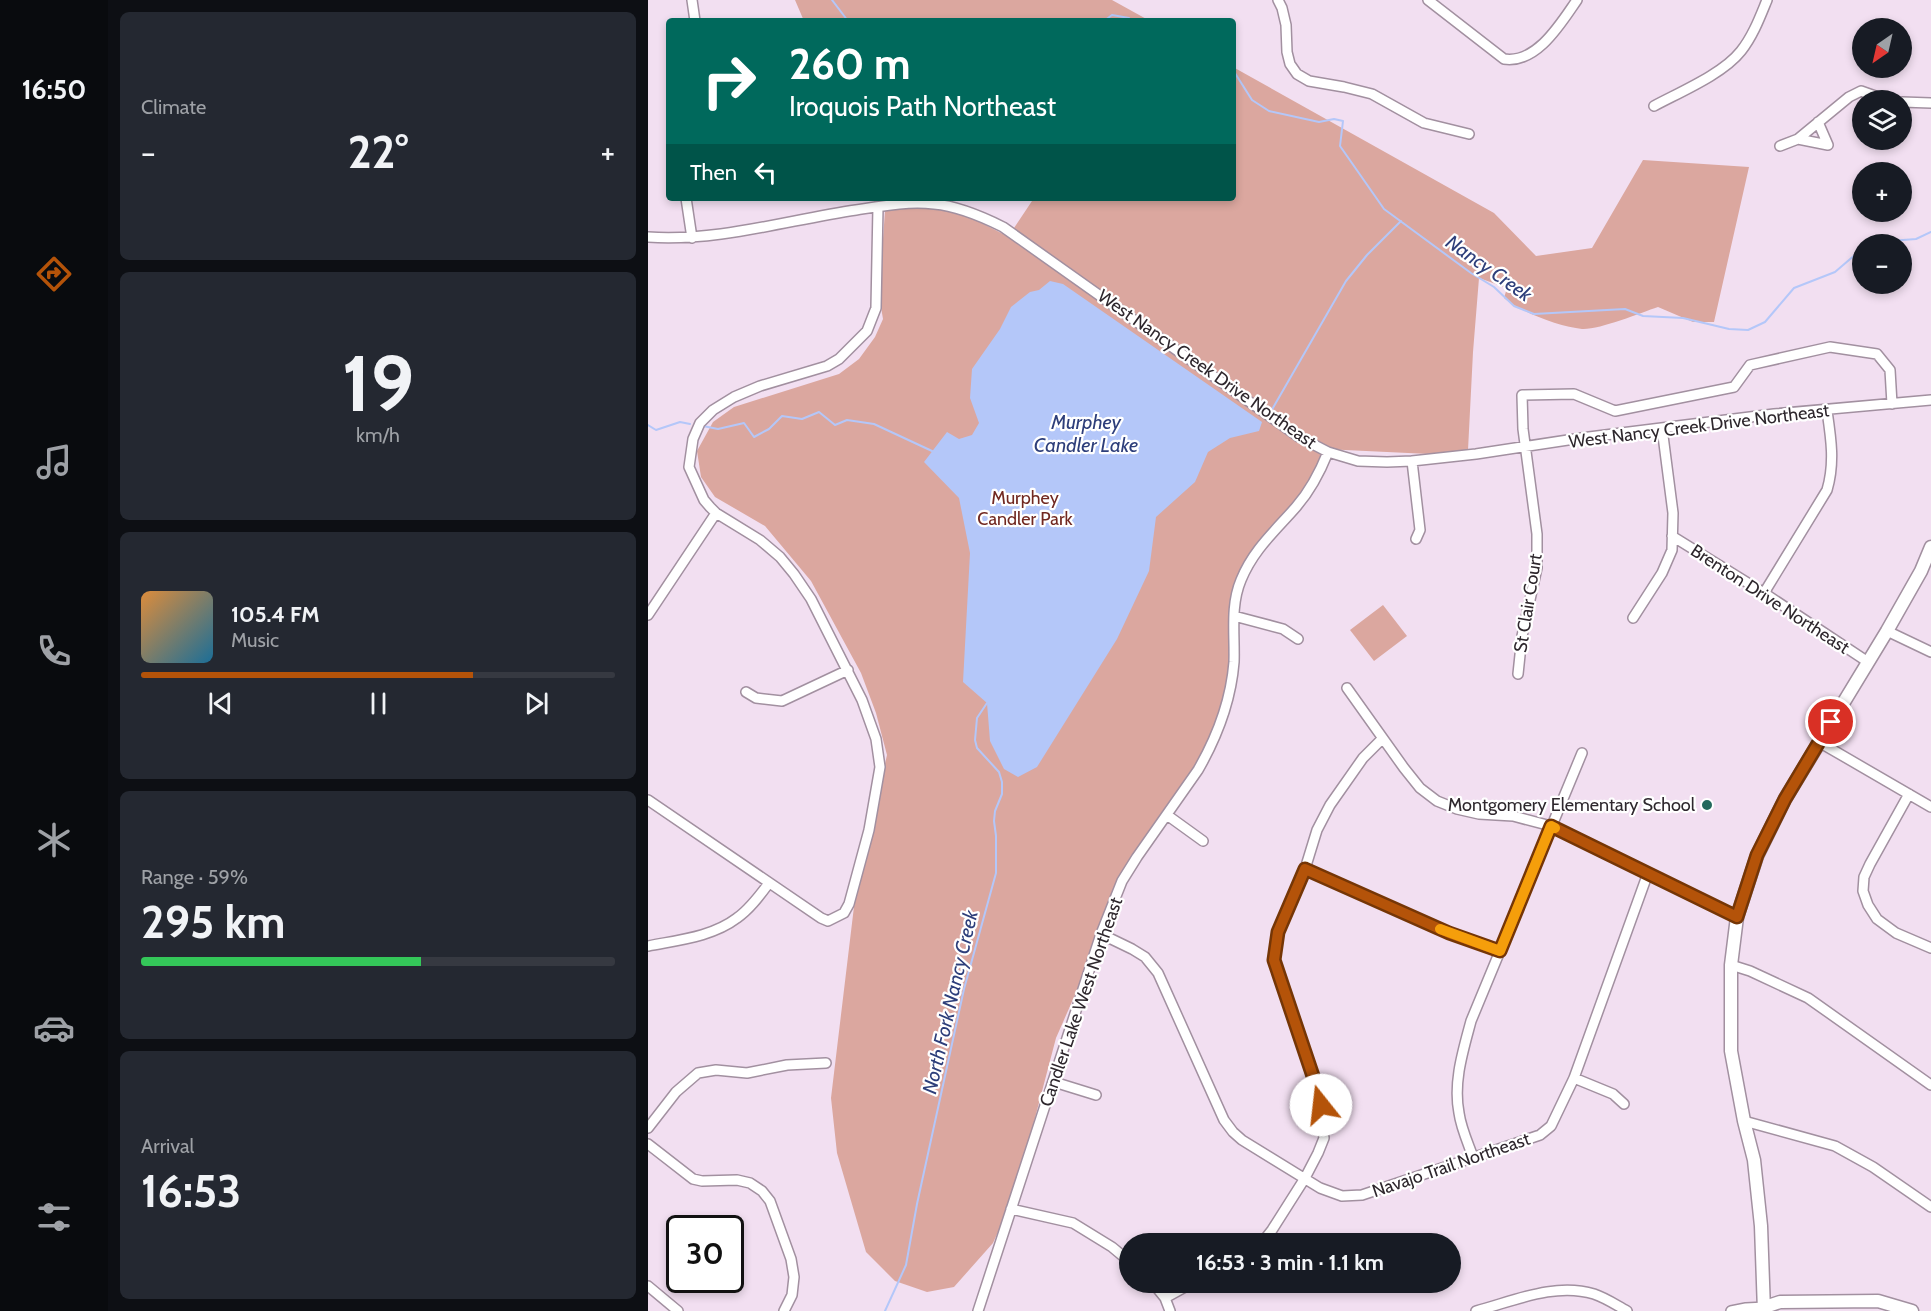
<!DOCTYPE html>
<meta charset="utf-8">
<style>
body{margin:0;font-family:Cabin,sans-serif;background:#242831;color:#f1f3f6;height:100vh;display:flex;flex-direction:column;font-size:22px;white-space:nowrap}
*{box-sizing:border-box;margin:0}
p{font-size:20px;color:#9ea1a6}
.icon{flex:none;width:33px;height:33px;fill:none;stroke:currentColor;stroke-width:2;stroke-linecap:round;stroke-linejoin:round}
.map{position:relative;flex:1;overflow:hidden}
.sheet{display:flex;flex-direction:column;gap:12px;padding:12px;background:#0d0f14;width:540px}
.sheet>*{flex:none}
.hud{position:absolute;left:18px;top:18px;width:570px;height:183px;border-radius:6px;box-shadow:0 3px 9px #0003;background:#00695c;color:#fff;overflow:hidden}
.needle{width:39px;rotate:214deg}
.tools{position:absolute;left:1204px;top:18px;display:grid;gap:12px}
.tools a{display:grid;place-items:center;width:60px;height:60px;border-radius:50%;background:#171b24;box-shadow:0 3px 9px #0003;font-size:30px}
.speed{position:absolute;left:18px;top:1215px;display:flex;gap:12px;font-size:30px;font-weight:700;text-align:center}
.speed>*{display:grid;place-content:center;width:78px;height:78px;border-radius:50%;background:#171b24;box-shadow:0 3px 9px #0003;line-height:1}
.speed .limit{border:3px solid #111;border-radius:9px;background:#fff;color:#111}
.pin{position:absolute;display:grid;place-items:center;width:51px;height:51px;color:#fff;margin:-26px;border:3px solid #fff;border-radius:50%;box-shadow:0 2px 6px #0007}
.me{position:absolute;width:66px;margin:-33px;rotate:344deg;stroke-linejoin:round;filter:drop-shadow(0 0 4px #0008)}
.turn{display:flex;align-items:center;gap:21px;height:126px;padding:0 24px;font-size:27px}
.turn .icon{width:78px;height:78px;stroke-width:2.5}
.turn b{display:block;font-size:42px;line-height:51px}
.then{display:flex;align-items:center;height:57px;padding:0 24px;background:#0003;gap:12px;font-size:22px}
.big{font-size:45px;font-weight:800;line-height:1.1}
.sheet .card{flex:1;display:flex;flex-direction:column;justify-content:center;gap:9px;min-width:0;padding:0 21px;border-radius:9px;background:#242831}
.sheet .dial{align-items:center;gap:0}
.dial b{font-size:78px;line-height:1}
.song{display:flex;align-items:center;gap:18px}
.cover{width:72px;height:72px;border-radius:9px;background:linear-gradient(135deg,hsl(30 70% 55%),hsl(200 70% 35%))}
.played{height:6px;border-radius:3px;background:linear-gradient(90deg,#b45309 70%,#363941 70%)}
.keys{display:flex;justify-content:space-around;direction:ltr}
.heat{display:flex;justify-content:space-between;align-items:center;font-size:33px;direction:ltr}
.charge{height:9px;border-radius:4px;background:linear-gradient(90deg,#34c759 59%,#363941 0)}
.trip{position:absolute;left:471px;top:1233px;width:342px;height:60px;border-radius:30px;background:#171b24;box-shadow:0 3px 9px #0003;font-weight:800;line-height:60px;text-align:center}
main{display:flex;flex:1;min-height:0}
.tab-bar{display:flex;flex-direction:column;width:108px;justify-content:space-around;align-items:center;background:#090b0e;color:#9ea1a6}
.tab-bar .icon{width:42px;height:42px}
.tab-bar .current{color:#b45309}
.tab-bar b{font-size:27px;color:#f1f3f6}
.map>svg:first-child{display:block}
.green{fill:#dba79f}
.water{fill:#b4c7f9}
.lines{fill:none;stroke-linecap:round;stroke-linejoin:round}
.stream{stroke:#b4c7f9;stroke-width:2}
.minor-casing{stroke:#a290a0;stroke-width:12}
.major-casing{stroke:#a290a0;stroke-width:15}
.minor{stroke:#fff;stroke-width:9}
.major{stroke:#fff;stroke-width:12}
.route-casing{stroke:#753606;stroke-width:15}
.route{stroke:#b45309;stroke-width:10}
.slow{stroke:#f59e0b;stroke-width:10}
.poi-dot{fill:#23695d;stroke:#fff;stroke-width:2}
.labels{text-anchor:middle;stroke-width:4.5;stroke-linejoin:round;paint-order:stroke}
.street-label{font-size:18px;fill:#2e272d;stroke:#fff}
.park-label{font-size:18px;fill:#712821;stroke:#fff}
.poi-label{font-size:18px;fill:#2e272d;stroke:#fff;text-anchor:end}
.water-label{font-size:20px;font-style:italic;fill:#2d3e7a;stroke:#fff}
</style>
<main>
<nav class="tab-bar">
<b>16:50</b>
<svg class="icon current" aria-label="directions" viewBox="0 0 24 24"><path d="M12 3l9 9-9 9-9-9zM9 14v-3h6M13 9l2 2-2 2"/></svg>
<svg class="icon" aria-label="music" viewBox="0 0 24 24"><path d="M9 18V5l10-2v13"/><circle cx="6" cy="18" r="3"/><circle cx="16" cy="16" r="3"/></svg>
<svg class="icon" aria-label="phone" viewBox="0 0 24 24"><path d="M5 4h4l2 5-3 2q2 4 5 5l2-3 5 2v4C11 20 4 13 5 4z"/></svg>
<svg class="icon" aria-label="climate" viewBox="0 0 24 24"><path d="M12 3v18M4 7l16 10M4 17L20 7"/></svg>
<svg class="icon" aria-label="car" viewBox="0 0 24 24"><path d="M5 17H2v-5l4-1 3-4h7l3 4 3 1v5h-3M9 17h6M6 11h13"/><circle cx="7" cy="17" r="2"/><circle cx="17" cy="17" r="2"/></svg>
<svg class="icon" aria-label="filters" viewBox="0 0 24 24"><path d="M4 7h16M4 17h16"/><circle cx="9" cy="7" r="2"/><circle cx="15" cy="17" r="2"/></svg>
</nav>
<section class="sheet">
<div class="card"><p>Climate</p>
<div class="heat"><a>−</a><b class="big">22°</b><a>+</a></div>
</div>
<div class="card dial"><b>19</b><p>km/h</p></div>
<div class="card">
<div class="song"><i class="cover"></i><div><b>105.4 FM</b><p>Music</p></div></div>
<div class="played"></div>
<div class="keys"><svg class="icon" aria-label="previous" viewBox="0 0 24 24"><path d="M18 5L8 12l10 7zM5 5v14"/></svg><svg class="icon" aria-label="pause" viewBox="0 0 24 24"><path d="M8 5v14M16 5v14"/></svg><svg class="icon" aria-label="next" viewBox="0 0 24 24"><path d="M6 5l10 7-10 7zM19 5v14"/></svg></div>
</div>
<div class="card"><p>Range · 59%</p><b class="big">295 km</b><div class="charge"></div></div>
<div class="card"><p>Arrival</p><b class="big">16:53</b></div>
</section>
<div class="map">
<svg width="1283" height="1311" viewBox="0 0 1283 1311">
<rect width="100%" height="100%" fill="#f2dff1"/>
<path class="green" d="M147,0H464L502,21H156Z
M585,67L846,213L888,256L944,248L995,160L1101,167L1066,322H1045L1010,307C992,313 951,330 934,329C912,327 872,312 856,298L859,288L831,278L825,352L820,450L781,454L676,449L667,474L636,514L602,552L584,592L581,629L586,672L569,731L551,763L501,838L467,904L408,1038L367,1194L345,1243L306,1287L279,1292L247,1281L218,1252L189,1153L183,1098L208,890L239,755L228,713L213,673L163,581L117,526L67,497L53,477L49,451L65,422L86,407L191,374L211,359L227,337L235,319L231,295L237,211C277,197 326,217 360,237L386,198H585Z
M735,605L759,636L726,661L702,630Z"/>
<path class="water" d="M402,281L415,284L614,422L611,431L582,438L560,452L547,482L508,517L501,571L469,639L389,767L370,777L356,769L342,741L339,703L315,682L322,553L311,498L276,462L299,432L311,439L324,435L331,423L322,398L324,369L352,329L363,307L382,292L391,290Z"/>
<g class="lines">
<path class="stream" d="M184,0L200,21
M456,21L464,15L481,18L483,21
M585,70L604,100L621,111L671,122L686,119L695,121L692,146L736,209L823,273L846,287L866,306L886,314L977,309L995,316L1035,318L1081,329L1100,330L1117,322L1146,288L1187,272L1215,248
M1222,244L1229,242L1268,239L1283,232
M622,413L698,281L719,255L753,221
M0,425L8,430L32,422L42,424
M55,426L70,429L96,423L106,437L121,429L134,416L154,419L171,412L187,425L199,420L226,424L284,451
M237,1311L258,1265L269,1204L316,989L348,873V836L346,821L347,811L354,794V782L351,772L329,748L327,740L329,718L339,703"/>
<defs>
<path id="minor" d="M44,0L47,21
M630,0L634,8L638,25L639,52L642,64L649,74L661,81L696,87L724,94L776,123L821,134
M780,0L856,59C889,64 913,23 929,0
M1254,102L1283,103
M1006,106C1032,92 1075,74 1093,51C1105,36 1112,17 1119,0
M1150,139L1180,145L1170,122
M1132,146L1150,139L1201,97L1213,91L1230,97L1247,100
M38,198L44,238
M0,237C69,242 140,220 208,210C234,206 260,201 286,204C310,206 333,216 355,227L651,437L680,452L710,461L739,462L764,461L828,454L933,438L1126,414L1283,400
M764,461L772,530L768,539
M1024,536L1116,593L1220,662
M1116,593L1179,490C1187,463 1183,438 1179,411
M0,615L68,513
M586,616L635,629L650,639
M985,618L1014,573L1024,550L1025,513L1014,428
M1239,631L1283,652
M870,674L874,636L889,568V534L875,429L874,395L926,394L967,411L1086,387L1102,365L1182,347L1229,354L1242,370L1244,404
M699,688L756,768L772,788L789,801L809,809L831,814L865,816L903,826L1089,917
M98,692L108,698L134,701L200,670
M1171,742L1283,807
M1261,794L1222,864L1216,877L1215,891L1220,905L1229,919L1248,933L1283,948
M0,800L173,918L180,921L196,913L201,904L221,830L232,767L228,739L214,700L163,599L146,574L132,557L112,540L68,513L62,507L56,500L41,467L45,439L52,423L65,410L86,397L112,386L179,366L191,359L219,331L228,308L230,207
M519,815L555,841
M657,869L801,933L852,952
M453,934L484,949L497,957L510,973L576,1120L585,1132L594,1140L672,1188L694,1196L714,1195L892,1135L903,1126L926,1078L1000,873
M0,946C30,940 64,937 89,918C102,909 112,895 121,883
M1083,965L1102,971L1160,998L1283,1085
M926,1078L965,1094L976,1104
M406,1082L448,1095
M1096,1121L1187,1146L1225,1167L1283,1207
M0,1128L28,1092L50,1073L68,1070L99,1073L139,1065L178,1063
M0,1144L45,1179L54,1181L89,1180L102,1183L114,1191L122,1201L143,1259L146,1277L144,1295L136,1311
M825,1157C820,1143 813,1128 811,1113C805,1082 815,1051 823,1021L934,753
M363,1209L425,1223L464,1247L482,1262
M613,1244L624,1230L657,1178L670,1153L676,1138L670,1091L626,960L630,932L657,869L669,830L682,805L715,758L734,739
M504,1282L517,1298L522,1311
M0,1286L30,1311
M517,1298L546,1282
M330,1311L453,934L474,881L489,857L550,770C569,737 583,700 586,662C587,635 582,606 593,580C605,550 627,531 648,507C662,491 672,472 680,452
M828,1311C866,1301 907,1282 946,1294C958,1298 968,1305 979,1311
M1083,1311L1098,1308L1117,1307"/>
<path id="major" d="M1117,1307L1132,1302L1230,1301L1264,1311
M1116,1311L1113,1226L1106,1160L1096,1121L1083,1051V965L1089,917L1109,856L1137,799L1239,631L1273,571L1283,547"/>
</defs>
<use href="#minor" class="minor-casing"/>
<use href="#major" class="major-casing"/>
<use href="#minor" class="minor"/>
<use href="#major" class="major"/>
</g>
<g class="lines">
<defs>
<path id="route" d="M673,1105L670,1091L626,960L630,932L657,869L801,933L852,951L903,826L1089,917L1109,855L1137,799L1183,722"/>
</defs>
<use href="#route" class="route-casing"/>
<use href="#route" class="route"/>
<path class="slow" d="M792,929L852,951L903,826L907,828"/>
</g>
<circle class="poi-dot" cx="1059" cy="805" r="6"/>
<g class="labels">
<g class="street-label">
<text transform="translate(559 369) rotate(35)" y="6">West Nancy Creek Drive Northeast</text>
<text transform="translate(1051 426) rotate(-7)" y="6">West Nancy Creek Drive Northeast</text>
<text transform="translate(1122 599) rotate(33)" y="6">Brenton Drive Northeast</text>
<text transform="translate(880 603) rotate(-81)" y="6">St Clair Court</text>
<text transform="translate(433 1002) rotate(-71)" y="6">Candler Lake West Northeast</text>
<text transform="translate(803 1165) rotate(-19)" y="6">Navajo Trail Northeast</text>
</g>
<g class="park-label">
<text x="377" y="504">Murphey<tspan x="377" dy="21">Candler Park</tspan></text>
</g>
<g class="poi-label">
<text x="1047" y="811">Montgomery Elementary School</text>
</g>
<g class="water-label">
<text transform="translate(841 268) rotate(35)" y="7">Nancy Creek</text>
<text x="438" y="429">Murphey<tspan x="438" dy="23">Candler Lake</tspan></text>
<text transform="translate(302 1002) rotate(-77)" y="7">North Fork Nancy Creek</text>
</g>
</g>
</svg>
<div class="tools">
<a><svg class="needle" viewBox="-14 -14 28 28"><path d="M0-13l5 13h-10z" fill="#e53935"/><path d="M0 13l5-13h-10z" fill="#9ea1a6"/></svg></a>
<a><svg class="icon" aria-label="layers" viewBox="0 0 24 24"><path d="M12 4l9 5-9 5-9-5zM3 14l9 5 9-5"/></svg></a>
<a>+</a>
<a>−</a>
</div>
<div class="speed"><div class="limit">30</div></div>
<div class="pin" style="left:1183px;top:722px;background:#d93025"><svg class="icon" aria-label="arrive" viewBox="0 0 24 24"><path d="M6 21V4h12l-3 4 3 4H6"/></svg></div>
<svg class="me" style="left:673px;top:1105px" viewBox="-20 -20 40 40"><circle r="19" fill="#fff"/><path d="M0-13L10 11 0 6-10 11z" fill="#b45309"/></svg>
<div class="trip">16:53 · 3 min · 1.1 km</div>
<div class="hud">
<div class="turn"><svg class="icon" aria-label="right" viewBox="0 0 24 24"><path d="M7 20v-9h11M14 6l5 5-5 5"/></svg><div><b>260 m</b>Iroquois Path Northeast</div></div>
<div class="then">Then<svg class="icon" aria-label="left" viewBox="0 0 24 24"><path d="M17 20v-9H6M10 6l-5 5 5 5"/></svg></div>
</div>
</div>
</main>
